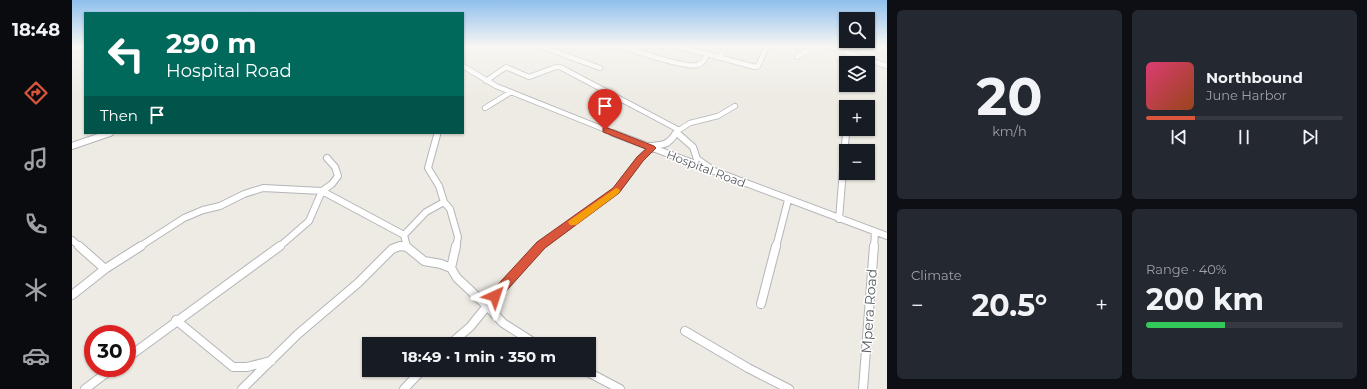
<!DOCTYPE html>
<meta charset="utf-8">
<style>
body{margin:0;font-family:Montserrat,sans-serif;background:#242831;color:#f1f3f6;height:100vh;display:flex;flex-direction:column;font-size:15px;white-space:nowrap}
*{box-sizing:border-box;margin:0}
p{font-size:13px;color:#9ea1a6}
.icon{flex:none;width:22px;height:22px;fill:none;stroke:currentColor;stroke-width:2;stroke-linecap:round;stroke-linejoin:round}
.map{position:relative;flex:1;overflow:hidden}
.sheet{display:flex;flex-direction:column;gap:10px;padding:10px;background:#0d0f14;width:480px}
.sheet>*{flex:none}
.top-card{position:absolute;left:12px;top:12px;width:380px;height:122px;border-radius:0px;box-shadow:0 1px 3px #0004;background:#00695c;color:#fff;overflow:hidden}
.controls{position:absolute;left:767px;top:12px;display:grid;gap:8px}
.controls a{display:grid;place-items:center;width:36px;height:36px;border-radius:0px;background:#171b24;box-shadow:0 1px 3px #0004;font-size:20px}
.speed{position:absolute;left:12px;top:325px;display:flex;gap:8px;font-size:20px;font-weight:700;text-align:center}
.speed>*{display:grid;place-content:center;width:52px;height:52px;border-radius:50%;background:#171b24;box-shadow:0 1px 3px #0004;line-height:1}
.speed .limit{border:6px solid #d22;background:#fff;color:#111}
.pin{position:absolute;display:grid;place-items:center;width:34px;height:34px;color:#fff;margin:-41px -17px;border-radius:50% 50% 50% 0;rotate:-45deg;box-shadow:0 0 4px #0007}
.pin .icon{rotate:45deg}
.me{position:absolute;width:44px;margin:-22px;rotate:42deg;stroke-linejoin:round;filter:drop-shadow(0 0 3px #0008)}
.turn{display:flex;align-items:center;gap:14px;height:84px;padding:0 16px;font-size:18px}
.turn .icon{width:52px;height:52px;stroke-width:2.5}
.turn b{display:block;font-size:28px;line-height:34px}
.then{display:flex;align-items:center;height:38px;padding:0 16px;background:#0003;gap:8px;font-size:15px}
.big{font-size:30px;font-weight:700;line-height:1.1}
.sheet .tile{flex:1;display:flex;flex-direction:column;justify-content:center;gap:6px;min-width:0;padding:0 14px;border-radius:6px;background:#242831}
.sheet .dial{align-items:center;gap:0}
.dial b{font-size:52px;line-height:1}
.song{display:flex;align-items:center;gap:12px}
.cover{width:48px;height:48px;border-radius:6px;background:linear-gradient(135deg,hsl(340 70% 55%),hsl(20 70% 35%))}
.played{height:4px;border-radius:2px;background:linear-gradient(90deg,#d9563d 25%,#363941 25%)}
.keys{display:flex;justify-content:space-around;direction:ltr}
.heat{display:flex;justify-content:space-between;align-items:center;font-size:22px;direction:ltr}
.charge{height:6px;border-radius:3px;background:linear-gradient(90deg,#34c759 40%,#363941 0)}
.sheet .tiles{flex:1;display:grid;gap:10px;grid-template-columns:repeat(2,1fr)}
.trip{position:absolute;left:290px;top:337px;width:234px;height:40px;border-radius:0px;background:#171b24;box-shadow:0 1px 3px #0004;font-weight:700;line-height:40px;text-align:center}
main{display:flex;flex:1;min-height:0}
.menu{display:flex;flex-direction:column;width:72px;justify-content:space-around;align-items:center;background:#090b0e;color:#9ea1a6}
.menu .icon{width:28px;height:28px}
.menu .current{color:#d9563d}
.menu b{font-size:18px;color:#f1f3f6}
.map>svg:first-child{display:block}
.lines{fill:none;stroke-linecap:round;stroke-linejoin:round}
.minor-far2-casing{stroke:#b4b5b9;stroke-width:6}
.minor-far1-casing{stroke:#b4b5b9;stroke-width:8}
.minor-casing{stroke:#b4b5b9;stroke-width:10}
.minor-far2{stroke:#fff;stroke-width:4.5}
.minor-far1{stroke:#fff;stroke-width:6}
.minor{stroke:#fff;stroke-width:8}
.route{fill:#d9563d;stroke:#8d3828}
.slow{fill:#f59e0b}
.labels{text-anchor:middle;stroke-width:3;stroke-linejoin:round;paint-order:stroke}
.street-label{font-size:12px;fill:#5b5e62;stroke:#fff}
.near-street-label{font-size:14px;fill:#5b5e62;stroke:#fff}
</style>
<main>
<nav class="menu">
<b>18:48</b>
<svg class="icon current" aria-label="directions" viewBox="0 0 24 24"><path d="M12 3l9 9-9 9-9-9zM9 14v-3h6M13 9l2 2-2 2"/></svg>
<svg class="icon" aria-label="music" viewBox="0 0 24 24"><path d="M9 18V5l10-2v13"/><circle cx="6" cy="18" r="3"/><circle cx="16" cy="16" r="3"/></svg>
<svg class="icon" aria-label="phone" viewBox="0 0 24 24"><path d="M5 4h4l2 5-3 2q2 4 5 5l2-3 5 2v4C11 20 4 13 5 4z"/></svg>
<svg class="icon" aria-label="climate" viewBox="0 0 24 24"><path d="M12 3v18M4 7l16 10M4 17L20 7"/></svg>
<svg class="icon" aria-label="car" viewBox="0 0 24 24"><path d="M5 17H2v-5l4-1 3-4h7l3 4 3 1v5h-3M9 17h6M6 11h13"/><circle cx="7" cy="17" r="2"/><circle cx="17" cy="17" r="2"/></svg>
</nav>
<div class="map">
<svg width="815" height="389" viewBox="0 0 815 389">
<rect width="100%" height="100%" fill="#edebe3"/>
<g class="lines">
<defs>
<path id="minor-far2" d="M468,46L528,68
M531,46L538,48L541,46
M547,46C561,50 615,69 626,65C632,63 634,58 635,53
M605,46L683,67L686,66L695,46
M757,46L815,66
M0,50L13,46
M725,57L743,46
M647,58L654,46
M391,66L424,86L544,134
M414,81L434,67L457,77L484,67H488L607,130L604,134
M413,108L439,92
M607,130L618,123L646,116L663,106
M604,133L606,134
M35,134L39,133
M773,134L774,127"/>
<path id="minor-far1" d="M541,133L815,236
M605,133L621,147L625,159L638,168
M365,135L356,168L367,186L372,202L378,209L386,237L384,247
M0,146L38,133
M578,146C592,145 596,145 604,133
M767,219L774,133
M332,235L354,212L372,202
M0,240L8,247
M67,247L112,218L131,210L148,206L172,194L191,188L250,191L332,235L335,247
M207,247L237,221L250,191L260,184L266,176L263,167L255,158
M326,247H334
M467,247L544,191L568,159L579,148
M704,247L716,200
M802,247L803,232"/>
<path id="minor" d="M7,246L33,269
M379,268L384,246
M0,295L33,269L69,246
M689,304L704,246
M104,320L161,367H175L199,361
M613,331L676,368L717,389
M378,344L398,327L415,306L431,323L464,344
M55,358L208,246
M512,370L548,389
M13,389L41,368
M170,389L226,334L286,283L320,249L328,246L335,247L352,261L369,264L379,268L385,278L415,306L468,246
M332,389L350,370
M791,389L802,246"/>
</defs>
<use href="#minor-far2" class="minor-far2-casing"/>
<use href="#minor-far1" class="minor-far1-casing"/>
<use href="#minor" class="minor-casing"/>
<use href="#minor-far2" class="minor-far2"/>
<use href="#minor-far1" class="minor-far1"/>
<use href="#minor" class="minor"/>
</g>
<linearGradient id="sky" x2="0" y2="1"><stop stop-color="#8fbfee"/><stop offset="0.46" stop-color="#f7f6f2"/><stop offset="1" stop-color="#f7f6f2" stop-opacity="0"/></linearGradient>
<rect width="815" height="100" fill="url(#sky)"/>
<path class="route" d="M533,127L582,146L584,148L571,161L547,193L473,248L427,299L423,301L419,299L418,296L419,292L465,242L541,188L565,157L574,149L531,132V128Z"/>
<path class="slow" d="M544,188L547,189L548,191L547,193L504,225H498L496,222L498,220Z"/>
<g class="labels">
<g class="street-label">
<text transform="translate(634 169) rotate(21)" y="4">Hospital Road</text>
</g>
<g class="near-street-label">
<text transform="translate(797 311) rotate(-86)" y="5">Mpera Road</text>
</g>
</g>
</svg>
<div class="controls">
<a><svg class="icon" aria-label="search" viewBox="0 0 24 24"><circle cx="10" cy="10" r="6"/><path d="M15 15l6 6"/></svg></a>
<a><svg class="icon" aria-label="layers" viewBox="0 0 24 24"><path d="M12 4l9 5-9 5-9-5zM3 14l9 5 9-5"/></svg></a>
<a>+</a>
<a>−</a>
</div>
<div class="speed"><div class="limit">30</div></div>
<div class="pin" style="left:533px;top:130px;background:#d93025"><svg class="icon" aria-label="arrive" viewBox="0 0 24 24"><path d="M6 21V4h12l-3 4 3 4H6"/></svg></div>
<svg class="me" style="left:423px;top:296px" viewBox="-20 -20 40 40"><path d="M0-17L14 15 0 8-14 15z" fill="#d9563d" stroke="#fff" stroke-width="4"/></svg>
<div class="trip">18:49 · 1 min · 350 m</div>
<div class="top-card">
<div class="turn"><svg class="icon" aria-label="left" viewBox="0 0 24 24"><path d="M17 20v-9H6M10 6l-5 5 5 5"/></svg><div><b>290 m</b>Hospital Road</div></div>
<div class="then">Then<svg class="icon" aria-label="arrive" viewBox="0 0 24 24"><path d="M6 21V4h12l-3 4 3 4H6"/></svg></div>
</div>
</div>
<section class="sheet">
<div class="tiles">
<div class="tile dial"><b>20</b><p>km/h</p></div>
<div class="tile">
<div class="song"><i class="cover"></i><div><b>Northbound</b><p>June Harbor</p></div></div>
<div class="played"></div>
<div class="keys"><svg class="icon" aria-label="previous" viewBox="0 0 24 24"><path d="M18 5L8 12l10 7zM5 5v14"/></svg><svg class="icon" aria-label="pause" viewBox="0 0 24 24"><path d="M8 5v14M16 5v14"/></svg><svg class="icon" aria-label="next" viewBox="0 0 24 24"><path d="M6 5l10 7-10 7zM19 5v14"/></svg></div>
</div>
<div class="tile"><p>Climate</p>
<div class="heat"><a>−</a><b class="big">20.5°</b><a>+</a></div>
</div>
<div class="tile"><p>Range · 40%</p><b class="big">200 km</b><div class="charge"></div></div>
</div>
</section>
</main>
